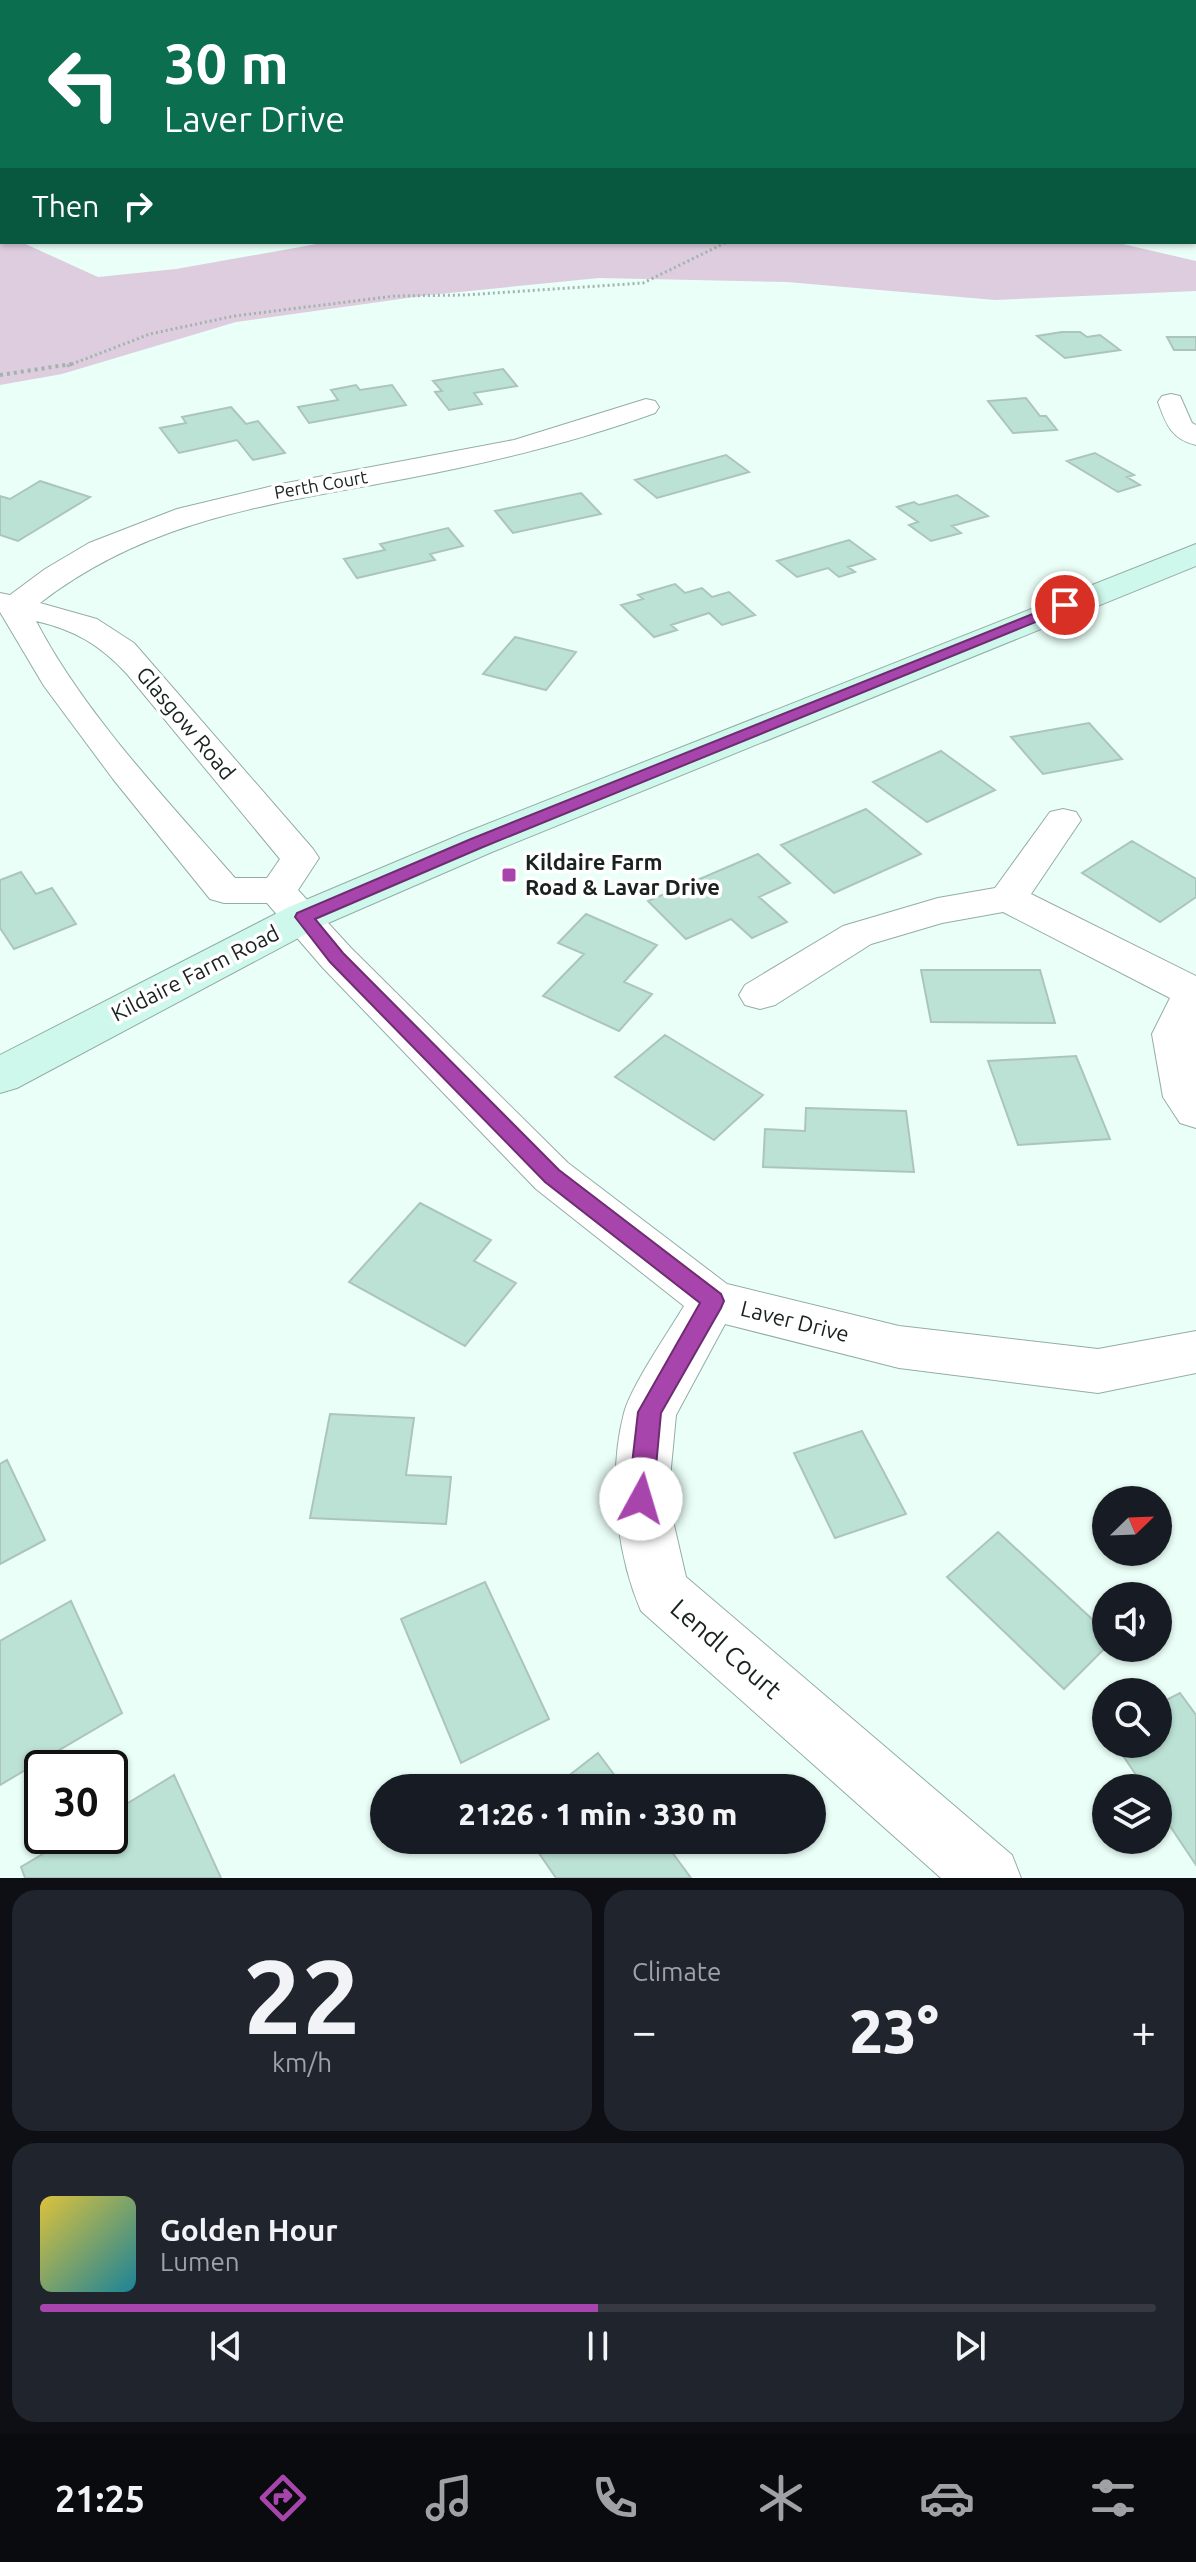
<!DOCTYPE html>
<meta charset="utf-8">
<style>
body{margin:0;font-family:Ubuntu,sans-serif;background:#20242c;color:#f1f3f6;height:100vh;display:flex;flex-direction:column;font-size:30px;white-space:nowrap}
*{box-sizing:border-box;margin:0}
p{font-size:26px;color:#9ea1a6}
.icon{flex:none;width:44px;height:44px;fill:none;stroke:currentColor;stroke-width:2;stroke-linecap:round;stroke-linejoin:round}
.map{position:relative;height:1878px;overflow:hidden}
.details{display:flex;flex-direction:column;gap:12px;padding:12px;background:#0d0f14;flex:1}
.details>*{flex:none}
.hud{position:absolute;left:0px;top:0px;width:1196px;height:244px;box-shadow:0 2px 6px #0004;background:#0b6e4f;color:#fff;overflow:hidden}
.needle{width:52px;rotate:67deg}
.buttons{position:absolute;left:1092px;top:1486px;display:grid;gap:16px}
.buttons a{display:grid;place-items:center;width:80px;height:80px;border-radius:50%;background:#171b24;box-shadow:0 2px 6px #0004;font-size:40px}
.speed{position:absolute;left:24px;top:1750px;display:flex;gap:16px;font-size:40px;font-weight:700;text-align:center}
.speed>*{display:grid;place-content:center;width:104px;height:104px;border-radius:50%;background:#171b24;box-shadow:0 2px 6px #0004;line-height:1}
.speed .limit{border:4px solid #111;border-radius:12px;background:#fff;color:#111}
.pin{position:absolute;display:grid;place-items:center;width:68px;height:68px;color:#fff;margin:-34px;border:4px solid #fff;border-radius:50%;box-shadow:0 2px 8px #0007}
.me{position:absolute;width:88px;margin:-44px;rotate:6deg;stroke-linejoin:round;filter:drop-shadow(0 0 6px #0008)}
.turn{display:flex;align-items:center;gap:28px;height:168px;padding:0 32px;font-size:36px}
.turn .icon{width:104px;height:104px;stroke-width:2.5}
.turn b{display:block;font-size:56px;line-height:68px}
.then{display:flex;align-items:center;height:76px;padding:0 32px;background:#0003;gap:16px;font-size:30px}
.big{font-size:60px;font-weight:800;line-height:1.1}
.details .widget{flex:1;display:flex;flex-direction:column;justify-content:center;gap:12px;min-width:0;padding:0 28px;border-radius:24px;background:#20242c}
.details .dial{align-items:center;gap:0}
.dial b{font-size:104px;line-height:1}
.song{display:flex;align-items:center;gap:24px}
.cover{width:96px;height:96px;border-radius:12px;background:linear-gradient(135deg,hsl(50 70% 55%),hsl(190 70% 35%))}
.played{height:8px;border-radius:4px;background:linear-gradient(90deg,#a845ac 50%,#363941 50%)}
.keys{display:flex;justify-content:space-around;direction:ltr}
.heat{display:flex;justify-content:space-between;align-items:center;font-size:44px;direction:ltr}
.details .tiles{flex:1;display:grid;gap:12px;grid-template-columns:1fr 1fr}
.widget:last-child{grid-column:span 2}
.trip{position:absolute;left:370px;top:1774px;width:456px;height:80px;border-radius:40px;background:#171b24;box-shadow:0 2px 6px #0004;font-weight:800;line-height:80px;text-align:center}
.tab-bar{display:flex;height:128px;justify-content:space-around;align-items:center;background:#090b0e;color:#9ea1a6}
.tab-bar .icon{width:56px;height:56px}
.tab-bar .current{color:#a845ac}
.tab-bar b{font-size:36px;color:#f1f3f6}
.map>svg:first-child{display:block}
.green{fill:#decdde}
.building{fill:#bce2d5;stroke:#acc5bc;stroke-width:2}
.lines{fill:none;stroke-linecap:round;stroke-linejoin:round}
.minor-casing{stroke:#94ada4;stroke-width:2}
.secondary-casing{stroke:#94ada4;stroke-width:2}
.path-far2{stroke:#a2b3ad;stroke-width:2;stroke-dasharray:2 3;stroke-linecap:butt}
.path-far1{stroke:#a2b3ad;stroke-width:3;stroke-dasharray:2 3;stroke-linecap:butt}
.path{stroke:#a2b3ad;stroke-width:4;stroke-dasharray:3 4;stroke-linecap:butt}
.minor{fill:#fff;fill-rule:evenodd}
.secondary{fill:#cef8ec;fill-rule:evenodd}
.route{fill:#a845ac;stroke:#6d2d70;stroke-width:2}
.poi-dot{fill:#a845ac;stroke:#fff;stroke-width:3}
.labels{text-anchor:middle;stroke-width:7;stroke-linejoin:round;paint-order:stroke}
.far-street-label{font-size:18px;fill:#19221f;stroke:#fff}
.street-label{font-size:22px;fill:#19221f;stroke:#fff}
.poi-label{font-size:22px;font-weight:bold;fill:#19221f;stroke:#fff;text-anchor:start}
.near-street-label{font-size:26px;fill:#19221f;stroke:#fff}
</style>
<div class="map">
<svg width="1196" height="1878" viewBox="0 0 1196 1878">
<rect width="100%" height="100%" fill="#eafff7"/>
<path class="green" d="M0,234L2,242H21L98,277L176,269L328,242H1114L1196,261V291L995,300L787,282L599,278L429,295L236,322L62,374L0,385Z"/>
<path class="building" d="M1062,332H1080L1087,337L1100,335L1120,350L1065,358L1037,336Z
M1167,337H1196V350H1174Z
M503,369L517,386L474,393L482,404L449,410L435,392L442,391L433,381Z
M356,385L360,390L392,385L406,405L309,423L298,407L338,400L331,390Z
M1026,398L1040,416H1046L1057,430L1013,433L988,401Z
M231,407L246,424L258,421L285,453L253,460L237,440L179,453L160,428L186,423L182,417Z
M1095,453L1134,475L1127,477L1140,485L1118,492L1067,461Z
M726,455L749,472L657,498L635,480Z
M40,481L90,497L18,541L0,535V496L10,499Z
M581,493L601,514L513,533L495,511Z
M957,495L988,516L952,526L961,533L931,541L909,525L918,522L897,507L914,502L919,505Z
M448,528L463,546L430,554L435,560L357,578L344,559L385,550L380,544Z
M849,540L875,559L848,567L855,572L839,577L828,568L797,577L777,561Z
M675,584L685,593L702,588L712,597L729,592L755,615L722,625L709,613L671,625L677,630L654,637L621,605L643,599L638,595Z
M515,637L576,652L546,690L483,674Z
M1089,723L1122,759L1043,774L1011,737Z
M941,751L995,790L927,822L873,782Z
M866,809L921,854L834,893L781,845Z
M1132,841L1196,879V897L1160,922L1082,873Z
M758,854L790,883L759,897L787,922L752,938L731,919L686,939L648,901Z
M21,872L36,894L52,888L76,924L14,949L0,928V880Z
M586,914L657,945L624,982L652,994L619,1031L543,996L584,954L558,943Z
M921,970H1040L1055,1023L931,1022Z
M665,1035L763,1095L714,1140L615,1077Z
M1076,1056L1110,1139L1018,1145L988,1061Z
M806,1108L906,1111L914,1172L763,1167L765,1129L805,1131Z
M420,1203L491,1240L474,1261L516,1283L465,1346L349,1282Z
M330,1414L414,1418L406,1475L451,1477L446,1524L310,1518Z
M862,1431L906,1514L835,1538L794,1453Z
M7,1460L45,1540L0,1564V1464Z
M998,1532L1106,1632V1647L1064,1689L947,1577Z
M485,1582L549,1719L461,1763L401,1619Z
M71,1601L122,1713L0,1785V1641Z
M1180,1693L1196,1715V1865L1158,1808V1788H1145L1115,1744H1158V1704Z
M598,1753L624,1788H553Z
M174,1775L221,1878H25L21,1867L73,1836H110V1814Z
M530,1840H663L691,1878H556Z"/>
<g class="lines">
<defs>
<path id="minor" d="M0,0H23L2,2V6Z
M843,0H867L868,2H844Z
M1194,57H1196L1194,68Z
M1194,109L1196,110V122L1194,121Z
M0,126L2,127V139L0,138Z
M1171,394L1180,396L1192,423L1196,425V445C1171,439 1166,424 1158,402L1162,396Z
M646,399L655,401L659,407L655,413C575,442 493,462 409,478C275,504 151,517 40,603L97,619L134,643L313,849L319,858L298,890L351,948L568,1163L727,1284L899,1326L1098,1349L1196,1331V1373L1098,1393L899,1368L725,1324L676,1415L668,1499L686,1577L1012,1855L1021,1878H941L641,1611C616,1553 608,1474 624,1413C631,1386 668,1333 684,1306L536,1189L323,968L267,903H224L210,899L113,779L44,686L0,612V593L10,595L45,569L89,543L177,509L281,484L514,440ZM36,621C75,630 100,645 127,674L280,859L267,878H235C167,800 83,712 36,621Z
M1063,809L1076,812L1081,820L1031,894L1196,976V1128L1180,1123L1163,1097L1152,1034L1170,998L1003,912L942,923L871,944L775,1005L760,1009L745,1005L739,995L745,985L843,926L938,898L995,888L1050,812Z"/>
<path id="secondary" d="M1196,544V566L492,852L319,927L17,1088L0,1093V1055L289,907L462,834Z"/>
</defs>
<use href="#minor" class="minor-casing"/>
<use href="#secondary" class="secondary-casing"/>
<path class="path-far2" d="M430,2L444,0"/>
<path class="path-far1" d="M1022,242H1041
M67,366L150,334L234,316L395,296L465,295L643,283L727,242"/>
<path class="path" d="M0,375L72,364"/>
<use href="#minor" class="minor"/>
<use href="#secondary" class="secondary"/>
</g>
<path class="route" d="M1065,601L1072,605L1070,608L483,847L315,919L343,953L559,1170L721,1294L724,1301L721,1308L661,1413L653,1499L649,1507L641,1510L632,1507L628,1499L638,1412L700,1303L545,1182L330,962L295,917L297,913L471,839Z"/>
<rect class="poi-dot" x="501" y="867" width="16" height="16" rx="4"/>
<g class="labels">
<g class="far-street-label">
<text transform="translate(321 485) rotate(-10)" y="6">Perth Court</text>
</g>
<g class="street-label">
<text transform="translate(186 723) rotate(50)" y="8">Glasgow Road</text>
<text transform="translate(195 973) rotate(-27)" y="8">Kildaire Farm Road</text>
<text transform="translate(795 1321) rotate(14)" y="8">Laver Drive</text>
</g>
<g class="poi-label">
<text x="525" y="870">Kildaire Farm<tspan x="525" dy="25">Road &amp; Lavar Drive</tspan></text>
</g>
<g class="near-street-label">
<text transform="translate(726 1649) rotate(41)" y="9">Lendl Court</text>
</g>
</g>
</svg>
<div class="buttons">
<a><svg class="needle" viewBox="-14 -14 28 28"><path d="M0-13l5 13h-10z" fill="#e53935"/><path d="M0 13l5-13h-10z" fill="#9ea1a6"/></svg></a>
<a><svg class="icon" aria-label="sound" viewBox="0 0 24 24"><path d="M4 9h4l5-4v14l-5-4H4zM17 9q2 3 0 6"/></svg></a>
<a><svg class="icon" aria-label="search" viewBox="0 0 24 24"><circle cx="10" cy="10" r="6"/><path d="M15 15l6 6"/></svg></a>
<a><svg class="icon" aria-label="layers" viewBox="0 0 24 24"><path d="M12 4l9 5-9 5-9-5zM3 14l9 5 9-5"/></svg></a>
</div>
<div class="speed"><div class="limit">30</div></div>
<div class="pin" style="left:1065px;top:605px;background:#d93025"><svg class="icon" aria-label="arrive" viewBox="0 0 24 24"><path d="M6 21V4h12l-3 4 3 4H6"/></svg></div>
<svg class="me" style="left:641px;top:1499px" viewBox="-20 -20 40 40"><circle r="19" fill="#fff"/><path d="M0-13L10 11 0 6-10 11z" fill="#a845ac"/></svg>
<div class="trip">21:26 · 1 min · 330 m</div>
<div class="hud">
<div class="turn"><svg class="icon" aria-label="left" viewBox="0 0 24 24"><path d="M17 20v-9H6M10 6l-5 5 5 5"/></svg><div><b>30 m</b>Laver Drive</div></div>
<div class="then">Then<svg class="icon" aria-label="right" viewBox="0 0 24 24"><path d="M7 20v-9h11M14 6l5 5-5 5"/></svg></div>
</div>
</div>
<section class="details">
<div class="tiles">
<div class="widget dial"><b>22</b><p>km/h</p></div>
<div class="widget"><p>Climate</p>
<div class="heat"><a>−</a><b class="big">23°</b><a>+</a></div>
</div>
<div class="widget">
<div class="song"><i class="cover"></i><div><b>Golden Hour</b><p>Lumen</p></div></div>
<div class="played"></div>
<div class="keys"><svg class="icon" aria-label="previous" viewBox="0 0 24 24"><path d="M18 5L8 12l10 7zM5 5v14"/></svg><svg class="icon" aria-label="pause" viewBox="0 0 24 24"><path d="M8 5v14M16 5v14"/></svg><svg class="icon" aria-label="next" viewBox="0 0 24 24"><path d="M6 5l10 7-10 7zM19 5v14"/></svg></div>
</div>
</div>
</section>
<nav class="tab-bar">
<b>21:25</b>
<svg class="icon current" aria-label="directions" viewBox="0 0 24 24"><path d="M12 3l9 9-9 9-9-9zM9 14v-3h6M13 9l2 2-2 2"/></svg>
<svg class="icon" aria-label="music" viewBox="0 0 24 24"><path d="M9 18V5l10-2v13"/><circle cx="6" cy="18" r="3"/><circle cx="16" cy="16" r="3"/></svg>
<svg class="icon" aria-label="phone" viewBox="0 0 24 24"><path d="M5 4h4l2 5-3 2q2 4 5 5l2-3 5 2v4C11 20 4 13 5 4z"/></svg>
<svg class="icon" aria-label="climate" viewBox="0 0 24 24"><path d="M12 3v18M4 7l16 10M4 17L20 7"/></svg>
<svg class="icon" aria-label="car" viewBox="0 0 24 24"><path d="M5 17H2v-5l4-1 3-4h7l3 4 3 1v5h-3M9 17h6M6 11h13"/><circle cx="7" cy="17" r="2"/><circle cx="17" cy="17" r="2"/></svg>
<svg class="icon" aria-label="filters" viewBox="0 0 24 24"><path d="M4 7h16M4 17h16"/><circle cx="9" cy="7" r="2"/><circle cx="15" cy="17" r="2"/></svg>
</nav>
